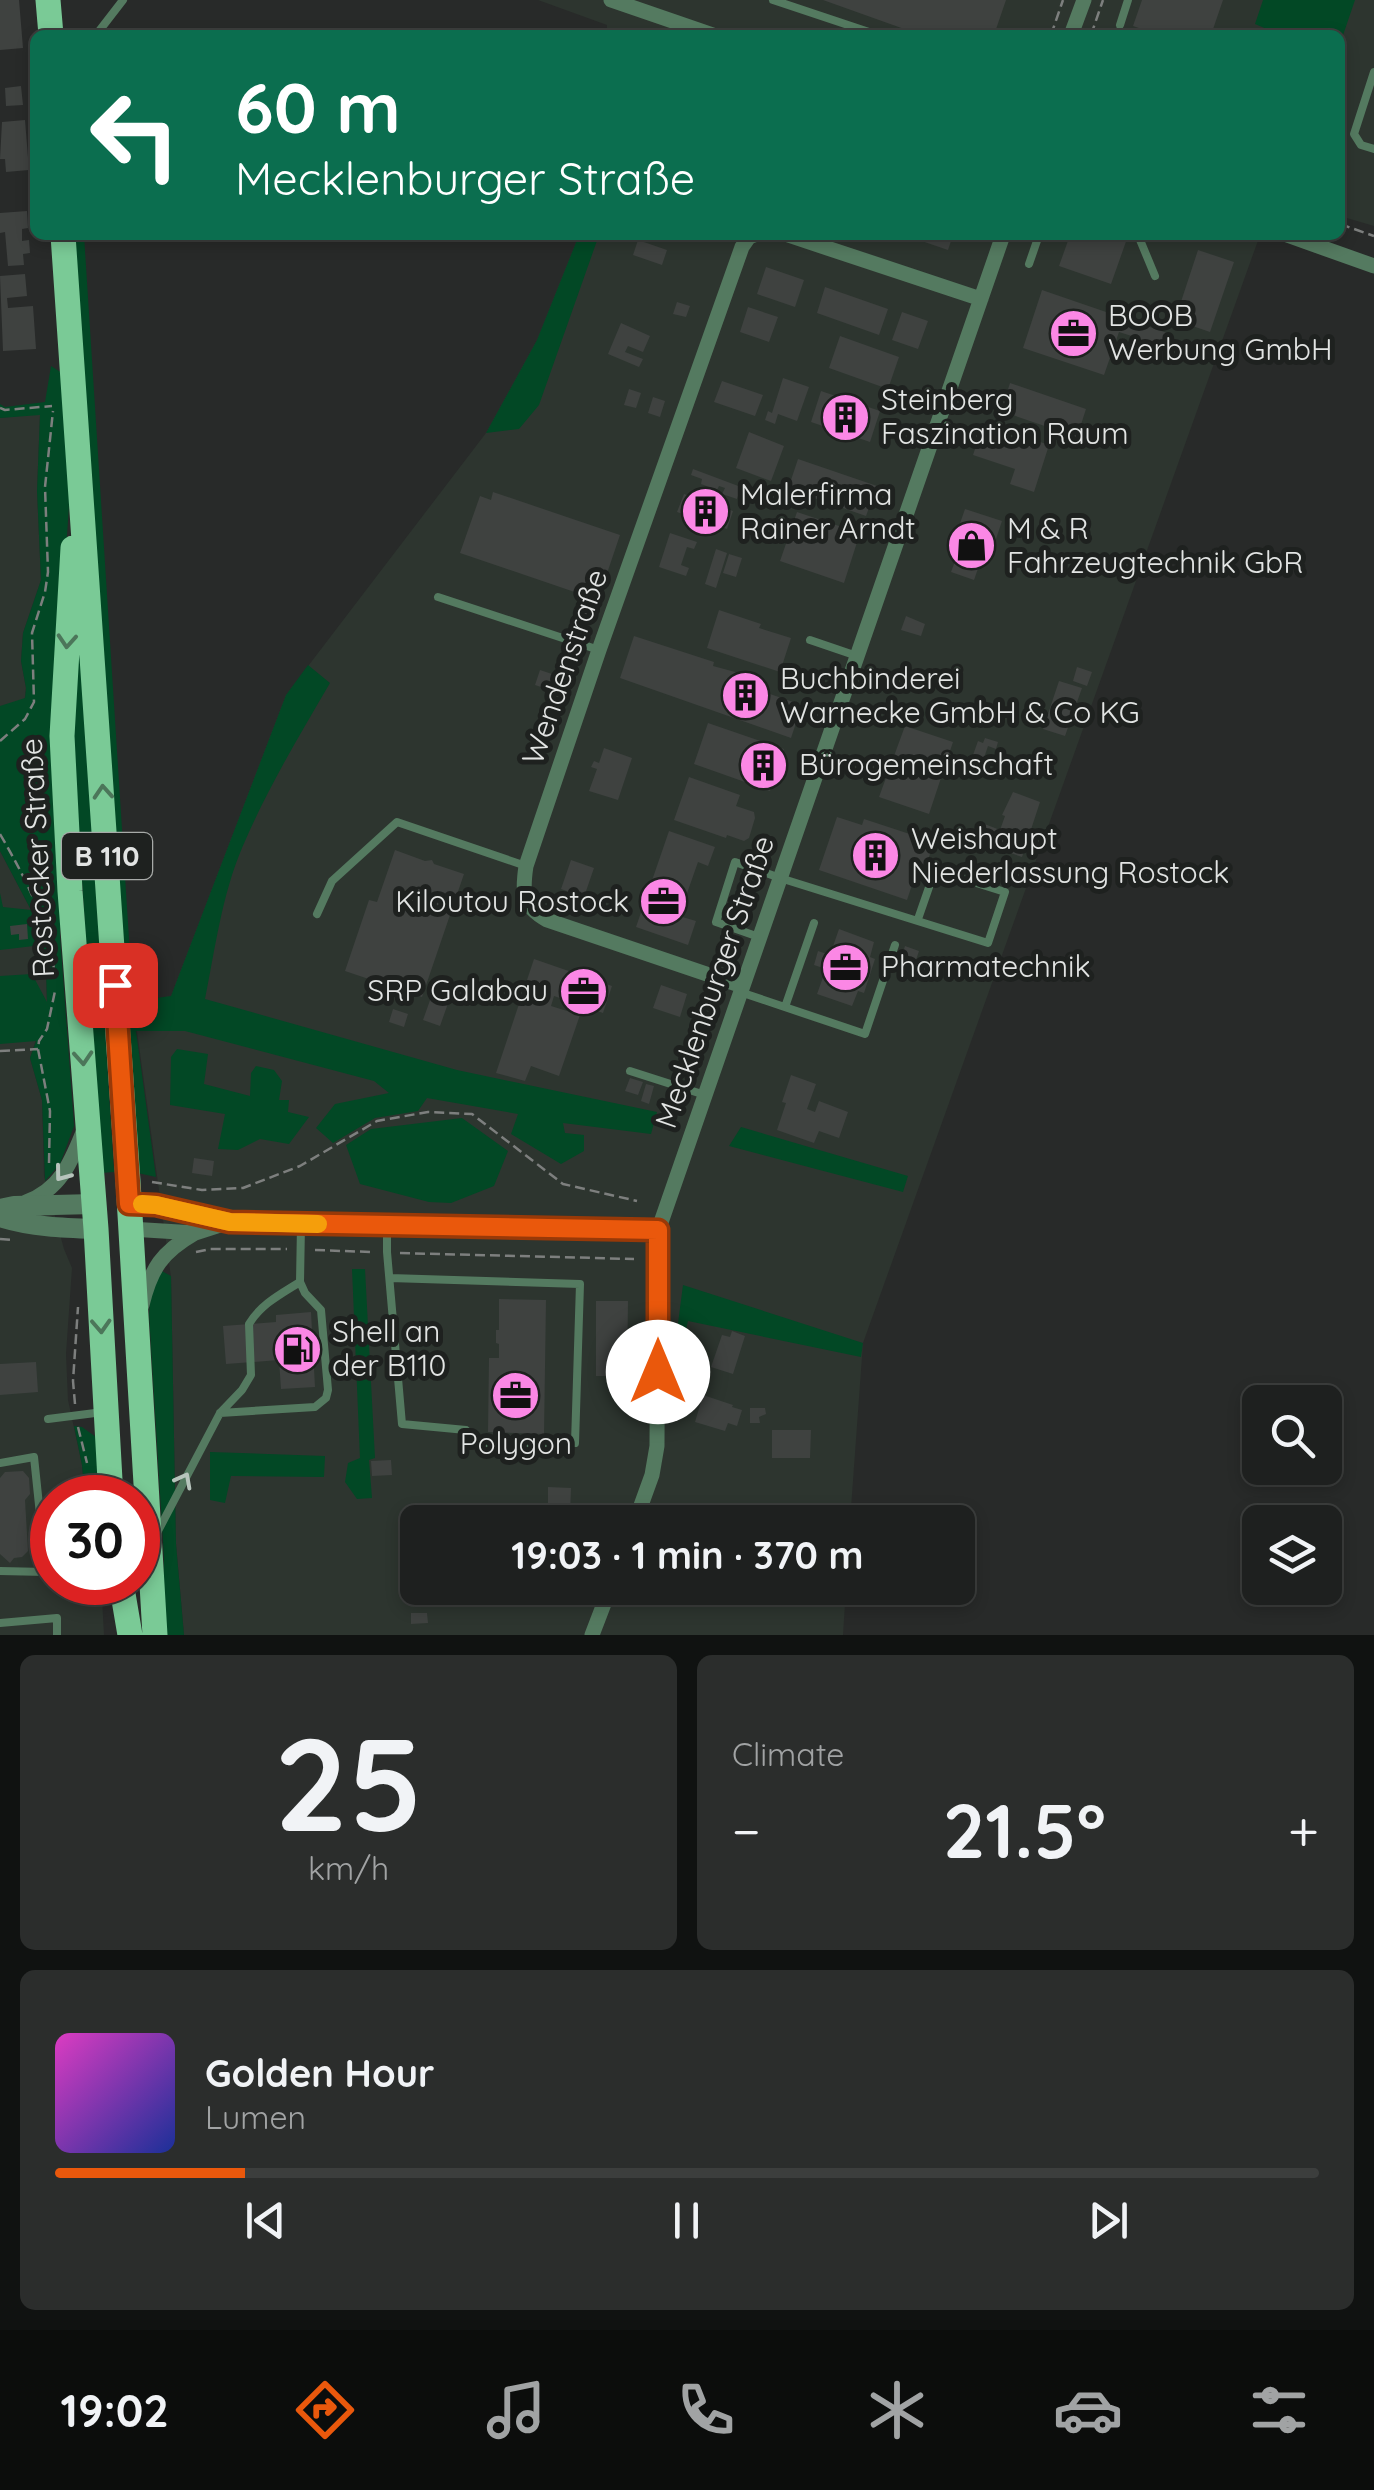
<!DOCTYPE html>
<meta charset="utf-8">
<style>
body{margin:0;font-family:Quicksand,sans-serif;background:#2b2d2c;color:#f1f3f6;height:100vh;display:flex;flex-direction:column;font-size:38px;white-space:nowrap}
*{box-sizing:border-box;margin:0}
p{font-size:32px;color:#a1a3a4}
.icon{flex:none;width:55px;height:55px;fill:none;stroke:currentColor;stroke-width:2;stroke-linecap:round;stroke-linejoin:round}
.map{position:relative;height:1635px;overflow:hidden}
.details{display:flex;flex-direction:column;gap:20px;padding:20px;background:#101211;flex:1}
.details>*{flex:none}
.guide{position:absolute;left:30px;top:30px;width:1315px;height:210px;border-radius:15px;box-shadow:0 5px 15px #0003,0 0 0 2px #3c3e3d;background:#0b6e4f;color:#fff;overflow:hidden}
.fabs{position:absolute;left:1242px;top:1385px;display:grid;gap:20px}
.fabs a{display:grid;place-items:center;width:100px;height:100px;border-radius:15px;background:#1e201f;box-shadow:0 5px 15px #0003,0 0 0 2px #3c3e3d;font-size:50px}
.speed{position:absolute;left:30px;top:1475px;display:flex;gap:20px;font-size:50px;font-weight:700;text-align:center}
.speed>*{display:grid;place-content:center;width:130px;height:130px;border-radius:50%;background:#1e201f;box-shadow:0 5px 15px #0003,0 0 0 2px #3c3e3d;line-height:1}
.speed .limit{border:15px solid #d22;background:#fff;color:#111}
.pin{position:absolute;display:grid;place-items:center;width:85px;height:85px;color:#fff;margin:-42px;border-radius:20px;box-shadow:0 5px 15px #0006}
.me{position:absolute;width:110px;margin:-55px;rotate:0deg;stroke-linejoin:round;filter:drop-shadow(0 0 8px #0008)}
.turn{display:flex;align-items:center;gap:35px;height:210px;padding:0 40px;font-size:45px}
.turn .icon{width:130px;height:130px;stroke-width:2.5}
.turn b{display:block;font-size:70px;line-height:85px}
.big{font-size:75px;font-weight:700;line-height:1.1}
.details .card{flex:1;display:flex;flex-direction:column;justify-content:center;gap:15px;min-width:0;padding:0 35px;border-radius:15px;background:#2b2d2c}
.details .dial{align-items:center;gap:0}
.dial b{font-size:130px;line-height:1}
.song{display:flex;align-items:center;gap:30px}
.cover{width:120px;height:120px;border-radius:15px;background:linear-gradient(135deg,hsl(310 70% 55%),hsl(230 70% 35%))}
.played{height:10px;border-radius:5px;background:linear-gradient(90deg,#ea580c 15%,#3c3e3d 15%)}
.keys{display:flex;justify-content:space-around;direction:ltr}
.heat{display:flex;justify-content:space-between;align-items:center;font-size:55px;direction:ltr}
.details .tiles{flex:1;display:grid;gap:20px;grid-template-columns:1fr 1fr}
.card:last-child{grid-column:span 2}
.trip{position:absolute;left:400px;top:1505px;width:575px;height:100px;border-radius:15px;background:#1e201f;box-shadow:0 5px 15px #0003,0 0 0 2px #3c3e3d;font-weight:700;line-height:100px;text-align:center}
.dock{display:flex;height:160px;justify-content:space-around;align-items:center;background:#0c0d0c;color:#a1a3a4}
.dock .icon{width:70px;height:70px}
.dock .current{color:#ea580c}
.dock b{font-size:45px;color:#f1f3f6}
.map>svg:first-child{display:block}
.built{fill:#2d352f}
.green{fill:#024825}
.building{fill:#3f4240}
.lines{fill:none;stroke-linecap:round;stroke-linejoin:round}
.path{stroke:#7d7f7e;stroke-width:2.5;stroke-dasharray:10 5;stroke-linecap:butt}
.service{stroke:#547a60;stroke-width:8}
.minor{stroke:#547a60;stroke-width:15}
.tertiary{stroke:#547a60;stroke-width:20}
.primary{stroke:#7aca96;stroke-width:25}
.oneway{stroke:#4c765a}
.oneway2{stroke:#b7c4bc}
.route-casing{stroke:#983908;stroke-width:25}
.route{stroke:#ea580c;stroke-width:18}
.slow{stroke:#f59e0b;stroke-width:18}
.labels{text-anchor:middle;stroke-width:10;stroke-linejoin:round;paint-order:stroke}
.shield{fill:#1e211f;stroke:#a7aaa8;stroke-width:2.5}
.shield-label{font-size:28px;font-weight:bold;fill:#e2e4e3}
.poi-label{font-size:30px;fill:#e2e4e3;stroke:#1e211f;text-anchor:start}
.street-label{font-size:30px;fill:#e2e4e3;stroke:#1e211f}
</style>
<div class="map">
<svg width="1374" height="1635" viewBox="0 0 1374 1635">
<rect width="100%" height="100%" fill="#282a29"/>
<path class="built" d="M538,0H1374V226L1340,216V35H607V25Z
M579,235H1260L863,1343L850,1522H418V1588H846L843,1635H184L176,1544L171,1277L133,1002L171,996L286,695L486,433L537,340Z
M40,414L37,491L41,580L23,633L21,661L26,688L23,711L0,731V418Z
M0,851L39,925L46,971L47,1005L30,1058L42,1100L44,1176L64,1249L72,1268L66,1354L68,1400L82,1465L85,1497L52,1498V1582L98,1583L102,1598L104,1635H0Z"/>
<path class="green" d="M1263,0H1355L1340,44V35H1281L1255,24Z
M72,235H84L133,1001L171,996L286,695L308,665L330,683C299,736 266,791 242,848C222,895 215,949 205,999L457,1070L657,1112L651,1134L563,1123L565,1133L584,1135V1151L561,1164L511,1134L518,1114L427,1098L418,1111L375,1118L333,1143L316,1128L335,1104L389,1093L374,1081L185,1031H136L156,1177L133,1172Z
M579,235H599L539,405L519,429L486,433L537,340Z
M51,366L62,373L70,491L57,683L64,874L60,936L74,1126L60,1164L45,1181L42,1100L30,1058L36,1041L0,1044V976L32,974L47,1002L46,971L42,945L0,950V893L3,907L31,910L0,851V706L25,698L26,688L21,661L23,633L41,580L37,491L40,415L0,418V404L5,407L45,402Z
M78,610L114,1172L101,1173L79,834L69,759Z
M177,1049L208,1054L204,1084L250,1096L251,1073L256,1066L274,1070L282,1081L279,1100H289L288,1112L309,1117L289,1144L260,1139L238,1150L218,1149L225,1114L170,1105L171,1057Z
M462,1118L508,1151L494,1186L451,1203L429,1202L360,1184L346,1145L371,1129Z
M741,1127L908,1176L903,1192L729,1146Z
M352,1269H365L375,1458L369,1460L372,1498L357,1499L345,1482L348,1463L360,1458Z
M160,1270L171,1276L176,1544L184,1635H161L164,1558L149,1314L151,1292Z
M683,1285L863,1343L861,1357L688,1321L685,1333L677,1331Z
M74,1426L82,1427L96,1437L103,1497H85L82,1465Z
M210,1452L325,1456L324,1477L231,1476L225,1503L210,1500Z"/>
<path class="building" d="M0,0H19L23,48L0,50Z
M823,0H1006L994,35H921Z
M1142,0H1223L1211,35H1166L1160,33L1159,35L1133,26Z
M21,86L23,105L6,106L5,88Z
M25,120L29,170L6,172L5,159H0L2,122Z
M27,211L28,228L22,229V241L29,240L30,253L23,254L24,265L8,266L5,232L0,233V213Z
M904,235H953L948,250Z
M1070,235L1128,236L1111,284L1059,266Z
M638,240L667,250L662,265L633,255Z
M1198,250L1234,262L1210,332L1175,320Z
M766,267L804,280L795,307L757,294Z
M25,274L27,296L7,298L8,308L33,306L36,349L3,351L0,276Z
M825,287L888,309L879,335L817,313Z
M1042,290L1173,335L1165,359L1138,349L1141,339L1119,332L1104,375L1023,348Z
M677,302L690,306L686,317L673,314Z
M748,307L778,317L769,342L740,332Z
M902,312L928,321L918,349L892,340Z
M621,323L650,336L643,352L628,346L625,352L643,359L639,367L608,354Z
M840,336L899,357L888,389L829,368Z
M783,378L809,387L797,421L778,414L775,424L765,420L768,411L772,413Z
M722,381L763,395L755,416L714,402Z
M1010,383L1086,409L1077,437L1001,411Z
M629,389L641,393L636,408L624,405Z
M821,391L880,411L870,442L811,422Z
M653,397L665,401L660,417L648,413Z
M982,428L1024,442L1026,437L1049,445L1034,492L1010,484L1015,469L973,455Z
M749,432L784,446L771,481L736,468Z
M798,459L877,486L866,516L788,489Z
M693,469L741,487L737,499L722,494L725,488L719,486L717,490L701,484L702,479L691,475Z
M493,492L620,535L598,600L460,553L480,496L491,500Z
M684,494L733,511L727,529L677,512Z
M965,509L1002,521L993,548L981,544L975,562L980,563L974,580L951,572L957,556L960,557L966,539L956,535Z
M797,512L860,533L844,583L780,561Z
M670,533L697,542L694,549L687,547L681,565L689,568L686,576L659,567Z
M716,549L727,553L716,588L705,584Z
M729,554L742,558L736,577L723,573Z
M581,609L593,613L588,627L577,623Z
M719,610L761,624L759,628L791,638L780,672L707,648Z
M906,616L925,624L921,636L901,630Z
M634,636L714,662L713,666L750,676L747,686L802,705L791,738L620,678Z
M1077,667L1092,672L1087,686L1073,681Z
M540,670L570,680L565,695L535,685Z
M1059,681L1082,688L1065,736L1043,729Z
M708,723L784,749L770,791L694,764Z
M905,726L953,742L929,814L879,797Z
M985,738L998,742L996,749L988,746L984,758L973,755L978,741L983,743Z
M604,748L632,758L618,800L589,791L597,769L591,767L594,761L599,763Z
M689,777L740,795L736,806L754,812L755,818L749,838L744,841L727,835L726,838L674,820Z
M1013,792L1040,802L1022,857L976,841L982,823L1000,830L1005,816L1002,815Z
M837,817L862,825L864,819L934,842L922,878L915,876L907,900L819,870Z
M669,831L715,847L708,866L698,862L679,916L696,921L688,945L636,927Z
M395,850L425,861L432,860L434,864L464,874L422,997L345,971L369,900L377,902Z
M571,860L594,868L584,897L561,889Z
M27,924L28,939L19,940V934L11,935L10,926Z
M839,929L874,942L870,957L875,959L864,993L858,991L852,1006L817,994L826,969L814,965L818,951L830,955Z
M905,946L919,951L912,972L898,967Z
M534,959L612,986L603,1013L554,996L551,1006L580,1015L559,1076L531,1066L525,1081L496,1073Z
M661,985L687,994L680,1017L653,1008Z
M434,989L451,995L440,1026L423,1020Z
M393,1009L408,1014L404,1027L389,1022Z
M791,1075L816,1084L807,1109L815,1112L819,1101L848,1112L839,1138L819,1131L814,1143L777,1130L786,1103L782,1102Z
M630,1078L643,1082L638,1095L625,1091Z
M646,1084L654,1086L649,1104L641,1101Z
M194,1158L214,1161L212,1176L192,1173Z
M499,1299L546,1300L544,1434L488,1432L489,1358H499V1344L496,1343V1330H499Z
M596,1301H628L627,1376H596Z
M311,1312L315,1387L281,1389L279,1360L226,1364L223,1326L276,1322V1315Z
M732,1331L745,1336L733,1374L711,1367L722,1335L730,1337Z
M36,1362L38,1392L0,1395V1364Z
M703,1395L733,1405L732,1407L742,1410L737,1426L728,1423L725,1431L695,1422Z
M750,1408H765L766,1414L759,1417L760,1423H750Z
M772,1430H811L810,1458H772Z
M391,1460L392,1475L372,1476L371,1461Z
M23,1471L29,1478L30,1494L25,1500L28,1551L22,1557L14,1558L10,1563L0,1554V1478L5,1472Z
M548,1487L571,1488L570,1516H548V1520L507,1519L508,1503H548Z
M406,1560H418V1582L406,1581Z
M424,1588H442V1595H459L458,1605L423,1604Z
M473,1588H559V1607L472,1605Z
M411,1613H427L428,1623L411,1624Z"/>
<g class="lines">
<path class="path" d="M1051,35L1063,0
M1091,35L1103,0
M1340,224L1374,236
M0,408L5,410L52,406
M0,741L25,719L34,702L32,633L45,592L48,572L45,487L53,411
M0,834C26,879 45,916 54,969
M0,1051L38,1049
M49,1163L50,1111L38,1049L39,1041L47,1029L55,991
M152,1182L202,1190L243,1188L300,1166L377,1121L428,1112L472,1114L563,1184L637,1201
M0,1239L13,1240
M315,1250L372,1252
M196,1252L210,1249H287
M400,1253L634,1259
M75,1404L73,1381L78,1307
M78,1427L87,1463"/>
<path class="service" d="M773,0L878,35
M1120,25L1128,0
M96,35L123,0
M1374,72L1354,134L1361,145L1374,149
M1138,235L1155,276
M1029,264L1039,235
M438,597L599,650
M810,640L857,656
M317,914L332,881L397,822L526,866
M759,937L716,922L735,862L780,878L988,943L1005,892L935,870L918,919
M740,992L865,1034L895,945
M785,1007L814,923
M630,1071L705,1095
M387,1225V1252L402,1424L466,1430L479,1443H575L580,1284L390,1278
M220,1413L315,1407L326,1398L328,1390L321,1310L305,1293L300,1282L301,1225
M48,1419L103,1412
M0,1463L34,1457L46,1572L0,1571
M158,1531L220,1413L242,1390L251,1375L249,1324C261,1304 281,1294 300,1282
M0,1623L57,1618V1635"/>
<path class="minor" d="M611,0L713,35
M1071,35L1084,0
M788,235L981,299
M1287,235L1374,266
M742,986L547,920C522,906 522,893 526,866L599,650L742,247L749,237L754,235
M26,1202C61,1189 71,1162 84,1130
M129,1204L156,1205L230,1222L658,1231
M130,1229L195,1233L226,1223
M142,1305C151,1268 162,1252 195,1233
M635,1522L652,1475L657,1446L658,1231L1003,235
M592,1635L610,1588"/>
<path class="tertiary" d="M0,1209L14,1206L94,1204
M0,1217C31,1227 64,1228 96,1229"/>
<path class="primary" d="M48,0L51,35
M63,235L128,1181L155,1635
M73,548L62,736L70,891L96,1229L111,1498
M121,1582L130,1635"/>
</g>
<defs><path id="oneway-chevron" d="M-2-3.5L2.5 0L-2 3.5" fill="none" stroke-width="1.6" stroke-linecap="round" stroke-linejoin="round" transform="scale(2.5)"/></defs>
<g class="oneway">
<use href="#oneway-chevron" transform="translate(67 641) rotate(94)"/>
<use href="#oneway-chevron" transform="translate(103 792) rotate(-94)"/>
<use href="#oneway-chevron" transform="translate(83 1058) rotate(86)"/>
<use href="#oneway-chevron" transform="translate(101 1326) rotate(87)"/>
</g>
<g class="oneway2">
<use href="#oneway-chevron" transform="translate(62 1174) rotate(127)"/>
<use href="#oneway-chevron" transform="translate(184 1480) rotate(-62)"/>
</g>
<g class="lines">
<defs>
<path id="route" d="M115,985L129,1204L156,1205L230,1222L658,1230V1372"/>
</defs>
<use href="#route" class="route-casing"/>
<use href="#route" class="route"/>
<path class="slow" d="M142,1204L156,1205L230,1222L318,1224"/>
</g>
<defs>
<symbol id="office-disc" viewBox="-11 -11 22 22"><circle r="9.5" fill="#fb87e5" stroke="#1e211f"/><path d="M-6-3h4V-5.5h4V-3h4V5H-6ZM-1-4.5V-3h2v-1.5ZM-6 0V1H6V0Z" fill="#111"/></symbol>
<symbol id="building-disc" viewBox="-11 -11 22 22"><circle r="9.5" fill="#fb87e5" stroke="#1e211f"/><path d="M-4-6H4V6H1V3H-1V6H-4ZM-2.5-4.3h1.7v1.8h-1.7ZM.8-4.3h1.7v1.8H.8ZM-2.5-1h1.7V.8h-1.7ZM.8-1h1.7V.8H.8Z" fill="#111"/></symbol>
<symbol id="shop-disc" viewBox="-11 -11 22 22"><circle r="9.5" fill="#fb87e5" stroke="#1e211f"/><path d="M-5-2.5h2.3a2.7 3.5 0 0 1 5.4 0H5L5.5 6h-11ZM-1.5-2.5h3a1.5 2.3 0 0 0-3 0Z" fill="#111"/></symbol>
<symbol id="fuel-disc" viewBox="-11 -11 22 22"><circle r="9.5" fill="#fb87e5" stroke="#1e211f"/><path d="M-5.5-6h7V0h2V4h1.3V-2.5L3-4.5l.8-.8L6-3V5H2.5V1h-1V6h-7ZM-4.2-4.7v3.2H.2V-4.7Z" fill="#111"/></symbol>
</defs>
<g fill-rule="evenodd">
<use href="#office-disc" x="1046" y="306" width="55" height="55"/>
<use href="#building-disc" x="818" y="390" width="55" height="55"/>
<use href="#building-disc" x="678" y="484" width="55" height="55"/>
<use href="#shop-disc" x="944" y="518" width="55" height="55"/>
<use href="#building-disc" x="718" y="668" width="55" height="55"/>
<use href="#building-disc" x="736" y="738" width="55" height="55"/>
<use href="#building-disc" x="848" y="828" width="55" height="55"/>
<use href="#office-disc" x="636" y="874" width="55" height="55"/>
<use href="#office-disc" x="818" y="940" width="55" height="55"/>
<use href="#office-disc" x="556" y="964" width="55" height="55"/>
<use href="#fuel-disc" x="270" y="1322" width="55" height="55"/>
<use href="#office-disc" x="488" y="1368" width="55" height="55"/>
</g>
<g class="labels">
<rect class="shield" x="62" y="833" width="90" height="46" rx="8"/>
<g class="shield-label">
<text x="107" y="866">B 110</text>
</g>
<g class="poi-label">
<text x="1108" y="326">BOOB<tspan x="1108" dy="34">Werbung GmbH</tspan></text>
<text x="881" y="410">Steinberg<tspan x="881" dy="34">Faszination Raum</tspan></text>
<text x="740" y="505">Malerfirma<tspan x="740" dy="34">Rainer Arndt</tspan></text>
<text x="1007" y="539">M &amp; R<tspan x="1007" dy="34">Fahrzeugtechnik GbR</tspan></text>
<text x="780" y="689">Buchbinderei<tspan x="780" dy="34">Warnecke GmbH &amp; Co KG</tspan></text>
<text x="799" y="775">Bürogemeinschaft</text>
<text x="911" y="849">Weishaupt<tspan x="911" dy="34">Niederlassung Rostock</tspan></text>
<text x="629" y="912" text-anchor="end">Kiloutou Rostock</text>
<text x="881" y="977">Pharmatechnik</text>
<text x="548" y="1001" text-anchor="end">SRP Galabau</text>
<text x="332" y="1342">Shell an<tspan x="332" dy="34">der B110</tspan></text>
<text x="516" y="1454" text-anchor="middle">Polygon</text>
</g>
<g class="street-label">
<text transform="translate(565 667) rotate(-71)" y="10">Wendenstraße</text>
<text transform="translate(38 858) rotate(-93)" y="10">Rostocker Straße</text>
<text transform="translate(715 982) rotate(-71)" y="10">Mecklenburger Straße</text>
</g>
</g>
</svg>
<div class="fabs">
<a><svg class="icon" aria-label="search" viewBox="0 0 24 24"><circle cx="10" cy="10" r="6"/><path d="M15 15l6 6"/></svg></a>
<a><svg class="icon" aria-label="layers" viewBox="0 0 24 24"><path d="M12 4l9 5-9 5-9-5zM3 14l9 5 9-5"/></svg></a>
</div>
<div class="speed"><div class="limit">30</div></div>
<div class="pin" style="left:115px;top:985px;background:#d93025"><svg class="icon" aria-label="arrive" viewBox="0 0 24 24"><path d="M6 21V4h12l-3 4 3 4H6"/></svg></div>
<svg class="me" style="left:658px;top:1372px" viewBox="-20 -20 40 40"><circle r="19" fill="#fff"/><path d="M0-13L10 11 0 6-10 11z" fill="#ea580c"/></svg>
<div class="trip">19:03 · 1 min · 370 m</div>
<div class="guide">
<div class="turn"><svg class="icon" aria-label="left" viewBox="0 0 24 24"><path d="M17 20v-9H6M10 6l-5 5 5 5"/></svg><div><b>60 m</b>Mecklenburger Straße</div></div>
</div>
</div>
<section class="details">
<div class="tiles">
<div class="card dial"><b>25</b><p>km/h</p></div>
<div class="card"><p>Climate</p>
<div class="heat"><a>−</a><b class="big">21.5°</b><a>+</a></div>
</div>
<div class="card">
<div class="song"><i class="cover"></i><div><b>Golden Hour</b><p>Lumen</p></div></div>
<div class="played"></div>
<div class="keys"><svg class="icon" aria-label="previous" viewBox="0 0 24 24"><path d="M18 5L8 12l10 7zM5 5v14"/></svg><svg class="icon" aria-label="pause" viewBox="0 0 24 24"><path d="M8 5v14M16 5v14"/></svg><svg class="icon" aria-label="next" viewBox="0 0 24 24"><path d="M6 5l10 7-10 7zM19 5v14"/></svg></div>
</div>
</div>
</section>
<nav class="dock">
<b>19:02</b>
<svg class="icon current" aria-label="directions" viewBox="0 0 24 24"><path d="M12 3l9 9-9 9-9-9zM9 14v-3h6M13 9l2 2-2 2"/></svg>
<svg class="icon" aria-label="music" viewBox="0 0 24 24"><path d="M9 18V5l10-2v13"/><circle cx="6" cy="18" r="3"/><circle cx="16" cy="16" r="3"/></svg>
<svg class="icon" aria-label="phone" viewBox="0 0 24 24"><path d="M5 4h4l2 5-3 2q2 4 5 5l2-3 5 2v4C11 20 4 13 5 4z"/></svg>
<svg class="icon" aria-label="climate" viewBox="0 0 24 24"><path d="M12 3v18M4 7l16 10M4 17L20 7"/></svg>
<svg class="icon" aria-label="car" viewBox="0 0 24 24"><path d="M5 17H2v-5l4-1 3-4h7l3 4 3 1v5h-3M9 17h6M6 11h13"/><circle cx="7" cy="17" r="2"/><circle cx="17" cy="17" r="2"/></svg>
<svg class="icon" aria-label="filters" viewBox="0 0 24 24"><path d="M4 7h16M4 17h16"/><circle cx="9" cy="7" r="2"/><circle cx="15" cy="17" r="2"/></svg>
</nav>
